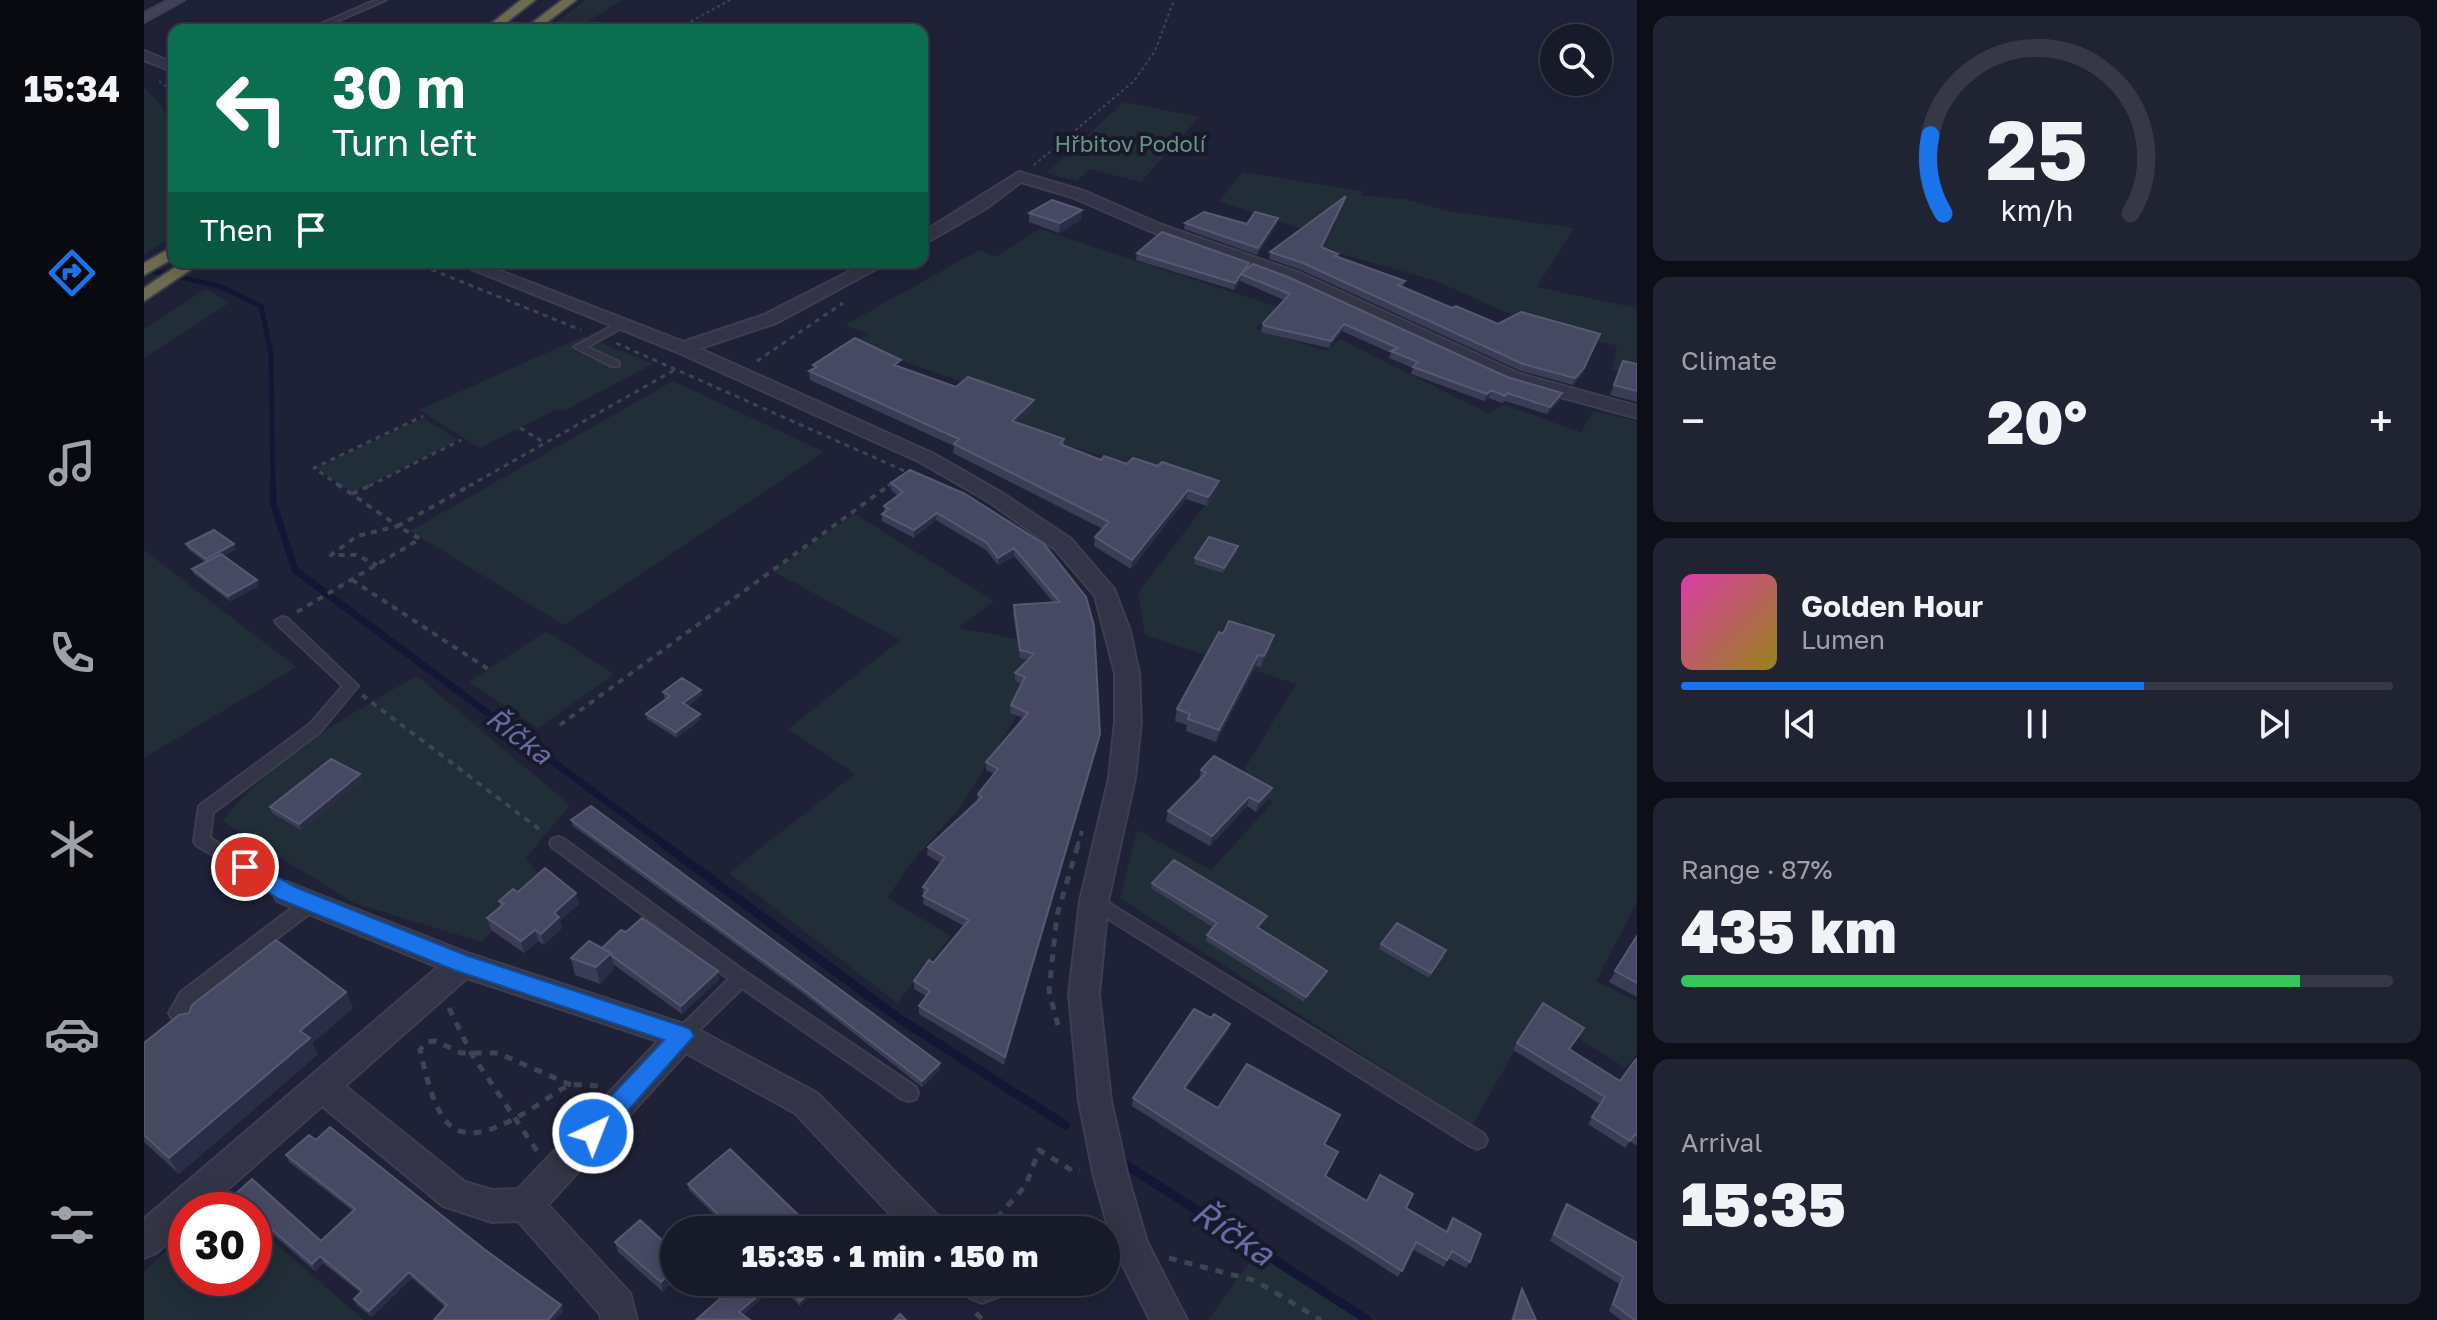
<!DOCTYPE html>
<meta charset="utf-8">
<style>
body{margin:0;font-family:"Golos Text",sans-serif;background:#202331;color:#f1f3f6;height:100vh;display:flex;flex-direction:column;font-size:30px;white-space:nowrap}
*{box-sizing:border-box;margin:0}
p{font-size:26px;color:#9ea1a8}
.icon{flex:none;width:44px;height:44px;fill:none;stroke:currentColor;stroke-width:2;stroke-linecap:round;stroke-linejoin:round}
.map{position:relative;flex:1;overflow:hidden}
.side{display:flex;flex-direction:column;gap:16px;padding:16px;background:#0d0e17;width:800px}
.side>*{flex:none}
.banner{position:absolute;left:24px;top:24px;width:760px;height:244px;border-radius:16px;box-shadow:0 4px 20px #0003,0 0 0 2px #363846;background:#0b6e4f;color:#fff;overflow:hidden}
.buttons{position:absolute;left:1396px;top:24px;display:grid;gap:16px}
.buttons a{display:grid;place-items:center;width:72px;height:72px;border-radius:50%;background:#171a29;box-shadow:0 4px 20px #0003,0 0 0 2px #363846;font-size:40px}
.speed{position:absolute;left:24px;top:1192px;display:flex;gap:16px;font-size:40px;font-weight:700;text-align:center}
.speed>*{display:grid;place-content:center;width:104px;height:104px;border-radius:50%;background:#171a29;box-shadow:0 4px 20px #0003,0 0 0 2px #363846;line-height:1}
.speed .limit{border:12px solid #d22;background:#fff;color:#111}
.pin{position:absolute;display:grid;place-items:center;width:68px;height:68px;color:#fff;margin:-34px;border:4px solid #fff;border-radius:50%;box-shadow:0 2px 8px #0007}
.me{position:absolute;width:88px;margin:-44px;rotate:43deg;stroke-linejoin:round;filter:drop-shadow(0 0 6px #0008)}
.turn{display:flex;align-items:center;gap:28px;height:168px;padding:0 32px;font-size:36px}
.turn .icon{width:104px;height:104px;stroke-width:2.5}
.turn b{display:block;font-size:56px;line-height:68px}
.then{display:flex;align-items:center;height:76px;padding:0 32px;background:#0003;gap:16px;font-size:30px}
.big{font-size:60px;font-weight:800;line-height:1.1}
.side .card{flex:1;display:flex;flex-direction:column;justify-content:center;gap:12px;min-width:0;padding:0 28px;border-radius:16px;background:#202331}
.side .dial{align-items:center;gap:0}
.dial svg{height:208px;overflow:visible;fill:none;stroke:#363846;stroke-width:7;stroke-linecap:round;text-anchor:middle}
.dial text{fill:#f1f3f6;stroke:none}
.song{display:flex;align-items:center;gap:24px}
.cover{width:96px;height:96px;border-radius:12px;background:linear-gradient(135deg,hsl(320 70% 55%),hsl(50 70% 35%))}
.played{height:8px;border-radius:4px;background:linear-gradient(90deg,#1a73e8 65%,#363846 65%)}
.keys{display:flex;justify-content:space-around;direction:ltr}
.heat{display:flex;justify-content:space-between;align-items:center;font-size:44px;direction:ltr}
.charge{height:12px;border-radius:6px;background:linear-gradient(90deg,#34c759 87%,#363846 0)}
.trip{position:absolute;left:516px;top:1216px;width:460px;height:80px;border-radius:40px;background:#171a29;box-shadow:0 4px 20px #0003,0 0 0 2px #363846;font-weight:800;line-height:80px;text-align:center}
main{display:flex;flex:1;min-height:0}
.tab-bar{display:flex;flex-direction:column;width:144px;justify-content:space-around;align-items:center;background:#090a10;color:#9ea1a8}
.tab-bar .icon{width:56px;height:56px}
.tab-bar .on{color:#1a73e8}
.tab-bar b{font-size:36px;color:#f1f3f6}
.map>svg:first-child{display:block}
.green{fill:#212e38}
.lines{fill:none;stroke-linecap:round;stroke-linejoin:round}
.stream-far2{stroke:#131634;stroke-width:5}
.stream-far1{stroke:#131634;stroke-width:7}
.stream{stroke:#131634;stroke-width:9}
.service-casing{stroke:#3c3e51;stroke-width:4}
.minor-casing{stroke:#3c3e51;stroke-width:4}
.tertiary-casing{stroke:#3c3e51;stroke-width:4}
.secondary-casing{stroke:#3c3e51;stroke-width:4}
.motorway-casing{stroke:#3a3c4f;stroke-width:4}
.path-far3{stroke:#3a4750;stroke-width:2;stroke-dasharray:3 3;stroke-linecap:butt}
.path-far2{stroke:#3a4750;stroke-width:3;stroke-dasharray:5 5;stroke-linecap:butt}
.path-far1{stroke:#3a4750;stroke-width:4;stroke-dasharray:6 6;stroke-linecap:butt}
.path{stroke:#3a4750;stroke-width:5;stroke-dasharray:8 8;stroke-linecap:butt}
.service{fill:#333547;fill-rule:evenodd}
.minor{fill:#333547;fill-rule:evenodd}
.tertiary{fill:#333547;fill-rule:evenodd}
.secondary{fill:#41425a;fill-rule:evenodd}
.motorway{fill:#6d6b50;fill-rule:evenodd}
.wall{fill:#3a3d56}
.shaded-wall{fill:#2a2d45}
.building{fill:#464962;stroke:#565971;stroke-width:2}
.route{fill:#1a73e8;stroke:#114b97;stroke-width:2}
.labels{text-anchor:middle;stroke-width:8;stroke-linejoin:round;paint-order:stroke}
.far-park-label{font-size:22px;fill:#65947f;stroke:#181a2b}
.water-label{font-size:28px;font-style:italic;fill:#656ba4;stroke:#181a2b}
.near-water-label{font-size:34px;font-style:italic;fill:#656ba4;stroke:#181a2b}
</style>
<main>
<nav class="tab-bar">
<b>15:34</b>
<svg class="icon on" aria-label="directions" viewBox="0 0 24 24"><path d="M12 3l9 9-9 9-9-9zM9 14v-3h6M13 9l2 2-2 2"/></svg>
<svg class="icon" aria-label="music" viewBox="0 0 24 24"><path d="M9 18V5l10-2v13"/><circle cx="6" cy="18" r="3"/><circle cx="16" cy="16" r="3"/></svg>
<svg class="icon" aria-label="phone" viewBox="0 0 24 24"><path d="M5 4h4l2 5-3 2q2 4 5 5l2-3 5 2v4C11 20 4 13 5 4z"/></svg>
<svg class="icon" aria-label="climate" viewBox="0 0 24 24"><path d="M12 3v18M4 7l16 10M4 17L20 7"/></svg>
<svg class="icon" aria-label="car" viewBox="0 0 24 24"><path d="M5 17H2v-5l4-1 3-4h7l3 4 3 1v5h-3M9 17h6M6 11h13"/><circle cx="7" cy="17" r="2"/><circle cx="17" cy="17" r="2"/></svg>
<svg class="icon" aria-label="filters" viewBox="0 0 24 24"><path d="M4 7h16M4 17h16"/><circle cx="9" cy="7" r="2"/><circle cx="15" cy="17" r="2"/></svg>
</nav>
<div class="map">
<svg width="1493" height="1320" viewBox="0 0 1493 1320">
<rect width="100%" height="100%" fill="#1f2237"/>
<path class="green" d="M442,0H477L431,30H402Z
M0,87L17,105L30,129V235L0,255Z
M980,102L1055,117L997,182L946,169L932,181L902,173Z
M1099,172L1218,191L1217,195L1260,199L1304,211L1430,228L1393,287L1493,308V375L1468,370L1473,346L1381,321L1290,280L1179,249L1192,223L1173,217L1163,231L1075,201Z
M896,229L1133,307L1111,329L1182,351L1196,339L1345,414L1360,404L1437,433L1449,411L1493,421V902L1452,981L1493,1001V1053L1482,1068L1392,1012L1328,1126L976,898L993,830L1067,870L1129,802L1094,780L1152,684L1001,635L994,593L1074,488L864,429L888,406L707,343L724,334L701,325L835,250L851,257Z
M62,289L85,303L0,358V329Z
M440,336L509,364L419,411L413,409L336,448L275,410Z
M529,381L680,452L420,625L266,531Z
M279,418L314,440L208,493L173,468Z
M711,514L850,601L814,628L888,642L872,717L816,808L765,865L743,898L807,936L753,1003L585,873L711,774L644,729L756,640L629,571Z
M0,550L152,667L0,758Z
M402,631L470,674L394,728L325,682Z
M273,676L426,805L382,858L400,881L337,942L210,903L78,821C126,760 206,714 273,676Z
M110,1225L220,1320H0V1272L42,1233V1278H110Z
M1117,1246L1233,1320H1064Z"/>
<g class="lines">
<path class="stream-far2" d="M0,269L75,286L117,306L127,354L129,486"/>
<path class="stream-far1" d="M129,484V502L151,570L524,847"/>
<path class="stream" d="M521,845L756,1019L921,1125
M973,1159L1224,1320"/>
<defs>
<path id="service" d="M232,0H242L173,30H163Z
M477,321L481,322V326L443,347L475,362V366H467L430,347Z
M138,617L143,618L214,686L176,732L69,813L66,838L149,888L151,893L149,898L143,899L52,845L50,841L55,806L166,724L199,686L133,624L131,621Z
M414,837L420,839L603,973L772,1087L774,1093L772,1099L765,1101L758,1099L598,988L544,1041L538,1044L532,1041L529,1036L532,1031L585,979L408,847L406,843L408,839Z
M950,894L1340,1134L1343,1140L1340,1146L1333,1149L1326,1146L944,906L942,901L944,896Z
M167,896L173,898L175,903L173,908L49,1002L44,1011L54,1023L51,1028C40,1032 30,1023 25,1013L37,992L161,898Z"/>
<path id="minor" d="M875,172L940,191L1018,225L1156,273L1376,374L1493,406V418L1362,382L1144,281L1006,231L928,197L877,182L844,207L778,245V233Z
M724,262H745L632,323L539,354L530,348L533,344L620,315Z
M143,882L326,954L549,1027L673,1093L796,1218L801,1230H761L651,1113L542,1053L404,1205L486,1293L493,1320H457L456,1314L374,1221L348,1222L299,1206L178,1106L60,1210H42V1226L12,1253L0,1258V1219L294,967L133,901L129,893L133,885ZM323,978L514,1041L374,1189L348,1190L321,1182L201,1086Z
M987,1230L999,1235L1004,1247L999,1259L987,1264L962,1265V1231Z
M816,1282H868L862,1294L838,1303L826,1298Z"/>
<path id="tertiary" d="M0,51L30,63V72L0,60Z
M310,262H333L545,344L790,454L858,493L927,539L970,589L986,631L995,673L997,722L991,778L964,901L955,994L967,1101L984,1177L1003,1242L1043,1320H1006L970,1247L950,1177L935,1101L925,994L936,901L965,778L971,722V673L951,596L911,549L844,501L776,462L533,352Z"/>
<path id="secondary" d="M25,0H40L0,22V13Z"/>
<path id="motorway" d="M377,0H391L353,30H339Z
M418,0H432L393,30H379Z
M30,246V258L0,275V263Z
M39,262H58L0,301V288Z"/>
</defs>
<use href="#service" class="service-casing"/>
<use href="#minor" class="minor-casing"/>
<use href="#tertiary" class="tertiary-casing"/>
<use href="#secondary" class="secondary-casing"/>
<use href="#motorway" class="motorway-casing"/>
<path class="path-far3" d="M531,30L586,0
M15,81L30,93
M890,165L990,81L1011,51L1030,0"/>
<path class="path-far2" d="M269,262L437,330
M472,343L763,472
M613,361L699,303
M376,428L401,443
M196,486L170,468L279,416
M225,486L317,440
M325,486L534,368
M744,486L751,481"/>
<path class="path-far1" d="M193,484L254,526L213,536L187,555H212L233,565
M208,494L229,484
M208,580L344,669
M153,612L276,539L254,526L329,484
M218,695L399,832
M416,725L747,484
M933,847L938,831"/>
<path class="path" d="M305,1008L327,1053L395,1154
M914,1025L905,991L913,915L934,845
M427,1085L354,1053H317L292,1041L282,1042L276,1050C295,1134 311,1157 392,1106C404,1099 416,1087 429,1085C437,1084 446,1086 454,1086
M842,1230L882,1185L895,1150L929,1171L936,1170
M1025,1258L1112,1281L1177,1320
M832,1313L839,1320"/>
<use href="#service" class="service"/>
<use href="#minor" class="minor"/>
<use href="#tertiary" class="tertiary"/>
<use href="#secondary" class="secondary"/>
<use href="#motorway" class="motorway"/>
</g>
<path class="wall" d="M1201,202L1179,248L1194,254V257L1261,281L1259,287L1308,308L1354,324L1453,341L1438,375L1429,385L1377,371L1157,270L1125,259L1126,252Z
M885,213L937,220L915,233L885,222Z
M1041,223L1103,224H1133L1113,255L1040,229Z
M993,253L1104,268L1363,377L1418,393L1416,400L1403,414L1361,401L1358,403L1345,398L1340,401L1267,374L1269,368L1245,358L1247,353L1198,331L1185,348L1119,333L1117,330L1119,323L1140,300L1096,281L1090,290L992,260Z
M1479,361L1493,364V402L1466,395Z
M669,365L757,367L812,387L890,409L874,423L920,439V446L957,460L983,464L1014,466L1075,481L1074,490L1063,506L1042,499L987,569L950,546L951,537L959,529L809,453L810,446L666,380L665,371L670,369Z
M747,483L900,544L956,734L955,742L860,1065L775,1014V1006L782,996L770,989V981L789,963L820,926L779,904L780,895L779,894V887L796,863L783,855L784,847L833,801L834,794L850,774L842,770V762L879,718L866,713L867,705L878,684L871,681V673L884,660L876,658L869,613L870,605L910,603L870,556L854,565L842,550L792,520L770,538L738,521V514L740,512V506L754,496L747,490Z
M42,544L92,549L80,556L113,580L115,586L86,601L50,574L48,569L61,562L44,549Z
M1094,546L1093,552L1079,573L1050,564L1051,558Z
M1079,634L1130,635L1127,646L1117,667L1112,666L1072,742L1042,731L1043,725L1031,721L1033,709Z
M519,692L558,695L544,706L557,719L533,738L503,719L502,714L522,699L520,697Z
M1057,770L1126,797L1112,812L1103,806L1066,846L1022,821L1024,811L1055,780Z
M216,774L218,780L157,830L128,813L126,807Z
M427,820L796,1063V1069L778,1087L661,995L429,826Z
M1008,883L1123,916L1121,922L1115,929L1181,977L1160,1002L1062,941L1063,935L1070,928L1007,888Z
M374,892L432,893L435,904L416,921L418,928L400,945L394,941L380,953L347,930L343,918L356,907L355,901Z
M1493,936V997L1465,982Z
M1237,944L1300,956L1285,978L1235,949Z
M458,948L575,979L538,1014L469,964L470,969L456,984L431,975L427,958Z
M202,992L209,1008L168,1043L174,1054L35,1174L0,1142V1043Z
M1067,1018L1086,1024L1084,1031L1042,1089L1074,1108L1193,1122L1181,1145L1191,1159L1182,1176L1223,1201L1262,1209L1326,1262L1322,1268L1304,1258L1300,1267L1268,1249L1254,1277L988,1106L989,1098Z
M1436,1035L1426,1049L1476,1081L1493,1060V1146L1486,1141L1481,1148L1444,1124L1456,1104L1369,1050L1373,1043Z
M172,1140L340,1249L417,1305L419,1311L411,1320H290L301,1307L268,1278L228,1317L213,1305L210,1299L217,1293L179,1263L171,1271L110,1218V1210H101L93,1203L89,1196L177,1241L209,1211L145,1162L142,1155Z
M544,1184L670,1230H586L545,1190Z
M1423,1204L1493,1243V1320H1477L1465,1311L1475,1284L1406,1241L1418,1211Z
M471,1242L530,1251L519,1292L474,1252Z
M595,1282H682L656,1306L634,1284L599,1315L554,1320Z
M1378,1289L1392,1320H1367L1375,1295Z"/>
<path class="shaded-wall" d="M1202,196L1201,202L1176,254L1177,247Z
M938,210L937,220L915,233L916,223Z
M1134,218L1133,224L1113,255L1114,248Z
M1097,274L1096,281L1090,290L1091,283Z
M1200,324L1198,331L1185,348L1187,341Z
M1456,334L1438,375L1429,385L1431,378Z
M1347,390L1345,398L1340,401L1343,394Z
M1418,393L1416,400L1403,414L1406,407Z
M890,400V409L867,430L868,421Z
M1075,481L1074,490L1063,506L1064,497Z
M1044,490L1042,499L987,569L988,560Z
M793,513L792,520L770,538V530Z
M90,544L92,549L64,564L62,559Z
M1094,546L1093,552L1079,573L1080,568Z
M870,548V556L854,565V558Z
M113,580L115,586L86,601L84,596Z
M1130,635L1127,646L1117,667L1120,656Z
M1114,655L1112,666L1072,742L1075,730Z
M557,690L558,695L540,709L539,703Z
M556,714L557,719L533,738L532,732Z
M956,734L955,742L860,1065L861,1057Z
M216,774L218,780L157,830L155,824Z
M1128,788L1126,797L1112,812L1115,802Z
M1105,797L1103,806L1066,846L1068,836Z
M432,893L435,904L416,921L418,928L400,945L397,934L410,913Z
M1123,916L1121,922L1111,933L1113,927Z
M391,930L394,941L380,953L377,941Z
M467,953L470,969L456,984L452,967Z
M574,971L575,979L538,1014L537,1006Z
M1183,971L1181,977L1160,1002L1162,997Z
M202,992L209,1008L168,1043L174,1054L35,1174L25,1158L156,1031Z
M1086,1024L1084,1031L1038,1095L1040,1088Z
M796,1063V1069L778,1087V1081Z
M176,1256L179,1263L171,1271L168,1264Z
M530,1268V1280L519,1292L517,1282Z
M265,1272L268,1278L228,1317L225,1311Z
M630,1282H634V1284L596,1317L595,1312Z
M677,1282H682L656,1306V1301Z
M417,1305L419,1311L411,1320H404Z"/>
<path class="building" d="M1202,196L1177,247L1194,254L1191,256L1261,281L1254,285L1308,308L1312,306L1354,324L1377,312L1456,334L1440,368L1431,378L1379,364L1159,263L1126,252Z
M908,200L938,210L916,223L885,213Z
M1060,212L1103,224L1111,212L1134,218L1114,248L1041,223Z
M1018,232L1105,263L1098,273L1109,264L1144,277L1363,377L1418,393L1406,407L1363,393L1361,396L1347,390L1343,394L1269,367L1274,362L1247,351L1254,348L1200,324L1187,341L1121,326L1119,323L1146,294L1097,274L1091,283L993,253Z
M711,338L757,360L750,365L812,387L824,377L890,400L868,421L920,439L916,444L957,460L960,456L983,464L989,458L1014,466L1018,462L1075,481L1064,497L1044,490L988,560L951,537L965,522L810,444L815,439L665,371L673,367L669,365Z
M1479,361L1493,364V391L1470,385Z
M766,470L821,494L900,544L942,597L950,626L956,734L861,1057L775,1006L786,991L770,981L785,960L789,963L825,920L779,896L784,889L779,887L801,857L784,847L838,797L834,794L854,769L842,762L884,713L867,705L881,677L871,673L890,654L876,650L870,605L916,602L870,548L854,558L843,543L793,513L770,530L738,514L745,509L740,506L759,492L747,483Z
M70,530L90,544L62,559L42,544Z
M1065,537L1094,546L1080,568L1051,558Z
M77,554L113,580L84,596L48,569Z
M1085,621L1130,635L1120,656L1114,655L1075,730L1044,719L1046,714L1033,709L1075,632L1079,634Z
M538,678L557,690L539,703L556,714L532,732L502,714L526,696L519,692Z
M1070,756L1128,788L1115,802L1105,797L1068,836L1024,811L1062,773L1057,770Z
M187,759L216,774L155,824L126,807Z
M447,806L796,1063L778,1081L660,990L427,820Z
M1030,860L1123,916L1113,927L1183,971L1162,997L1063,935L1073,923L1008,883Z
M401,868L432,893L410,913L415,917L397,934L391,930L377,941L343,918L360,904L355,901L369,889L374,892Z
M498,918L574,971L537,1006L468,956L467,953L458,948L477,930L482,932Z
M1253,923L1302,950L1287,973L1237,944Z
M1493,936V983L1471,971Z
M132,940L202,992L156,1031L166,1038L25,1158L0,1135V1043L35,1015L45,1013L48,1005Z
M445,941L467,953L452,967L427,958Z
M1399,1003L1440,1028L1425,1049L1476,1081L1492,1059L1493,1060V1136L1491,1134L1486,1141L1448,1117L1461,1097L1373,1043Z
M1050,1009L1067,1018L1070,1014L1086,1024L1040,1088L1074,1108L1103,1064L1196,1115L1180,1144L1194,1152L1181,1176L1223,1201L1236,1175L1269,1194L1262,1208L1303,1232L1309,1218L1337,1234L1326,1262L1308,1251L1303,1260L1272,1242L1258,1271L989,1098Z
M186,1127L340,1249L417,1305L404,1320H290L303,1305L265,1272L225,1311L210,1299L218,1291L176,1256L168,1264L110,1214V1210H105L89,1196L108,1179L177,1241L211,1209L142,1155L165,1135L172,1140Z
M586,1149L670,1230H590L544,1184Z
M1423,1204L1493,1243V1320H1491L1469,1304L1479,1277L1410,1234Z
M496,1220L530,1251V1268L517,1282L471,1242Z
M595,1282H630L595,1312L606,1320L553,1319Z
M637,1282H677L656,1301Z
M1378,1289L1392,1320H1369Z
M756,1314L762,1320H750Z"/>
<path class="route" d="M101,859L151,887L324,956L538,1026L546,1029L550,1036L457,1141L449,1144L440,1141L436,1133L440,1125L520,1040L310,970L135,899L93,873L90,867L93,861Z"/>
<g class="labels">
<g class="far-park-label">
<text x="986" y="152">Hřbitov Podolí</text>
</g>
<g class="water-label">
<text transform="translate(375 736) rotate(37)" y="10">Říčka</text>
</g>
<g class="near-water-label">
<text transform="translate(1089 1233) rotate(33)" y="12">Říčka</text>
</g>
</g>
</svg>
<div class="buttons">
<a><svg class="icon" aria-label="search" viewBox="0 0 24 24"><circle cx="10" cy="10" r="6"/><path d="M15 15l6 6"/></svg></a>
</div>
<div class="speed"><div class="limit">30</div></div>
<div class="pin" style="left:101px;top:867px;background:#d93025"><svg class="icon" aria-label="arrive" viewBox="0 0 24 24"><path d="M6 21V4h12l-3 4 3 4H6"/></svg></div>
<svg class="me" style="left:449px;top:1133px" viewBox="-20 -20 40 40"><circle r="17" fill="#1a73e8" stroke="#fff" stroke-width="3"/><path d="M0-11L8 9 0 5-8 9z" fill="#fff"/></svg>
<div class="trip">15:35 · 1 min · 150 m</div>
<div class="banner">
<div class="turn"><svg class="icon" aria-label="left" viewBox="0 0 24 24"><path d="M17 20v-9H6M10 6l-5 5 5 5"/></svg><div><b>30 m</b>Turn left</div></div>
<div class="then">Then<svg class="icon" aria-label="arrive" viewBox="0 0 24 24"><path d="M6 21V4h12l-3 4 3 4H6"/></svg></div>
</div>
</div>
<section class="side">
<div class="card dial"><svg viewBox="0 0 100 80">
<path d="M14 69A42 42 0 1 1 86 69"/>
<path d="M14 69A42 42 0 0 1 9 39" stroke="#1a73e8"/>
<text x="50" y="56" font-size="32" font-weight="700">25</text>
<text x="50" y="72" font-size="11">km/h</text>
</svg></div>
<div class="card"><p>Climate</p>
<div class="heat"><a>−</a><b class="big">20°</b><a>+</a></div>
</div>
<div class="card">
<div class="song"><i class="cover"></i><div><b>Golden Hour</b><p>Lumen</p></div></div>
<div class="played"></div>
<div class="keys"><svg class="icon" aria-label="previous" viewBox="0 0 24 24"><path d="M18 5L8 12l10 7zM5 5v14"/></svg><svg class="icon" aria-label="pause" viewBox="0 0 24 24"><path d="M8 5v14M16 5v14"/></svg><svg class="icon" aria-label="next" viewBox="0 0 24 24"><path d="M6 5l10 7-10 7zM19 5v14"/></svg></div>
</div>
<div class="card"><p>Range · 87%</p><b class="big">435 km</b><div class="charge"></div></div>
<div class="card"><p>Arrival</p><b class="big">15:35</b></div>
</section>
</main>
